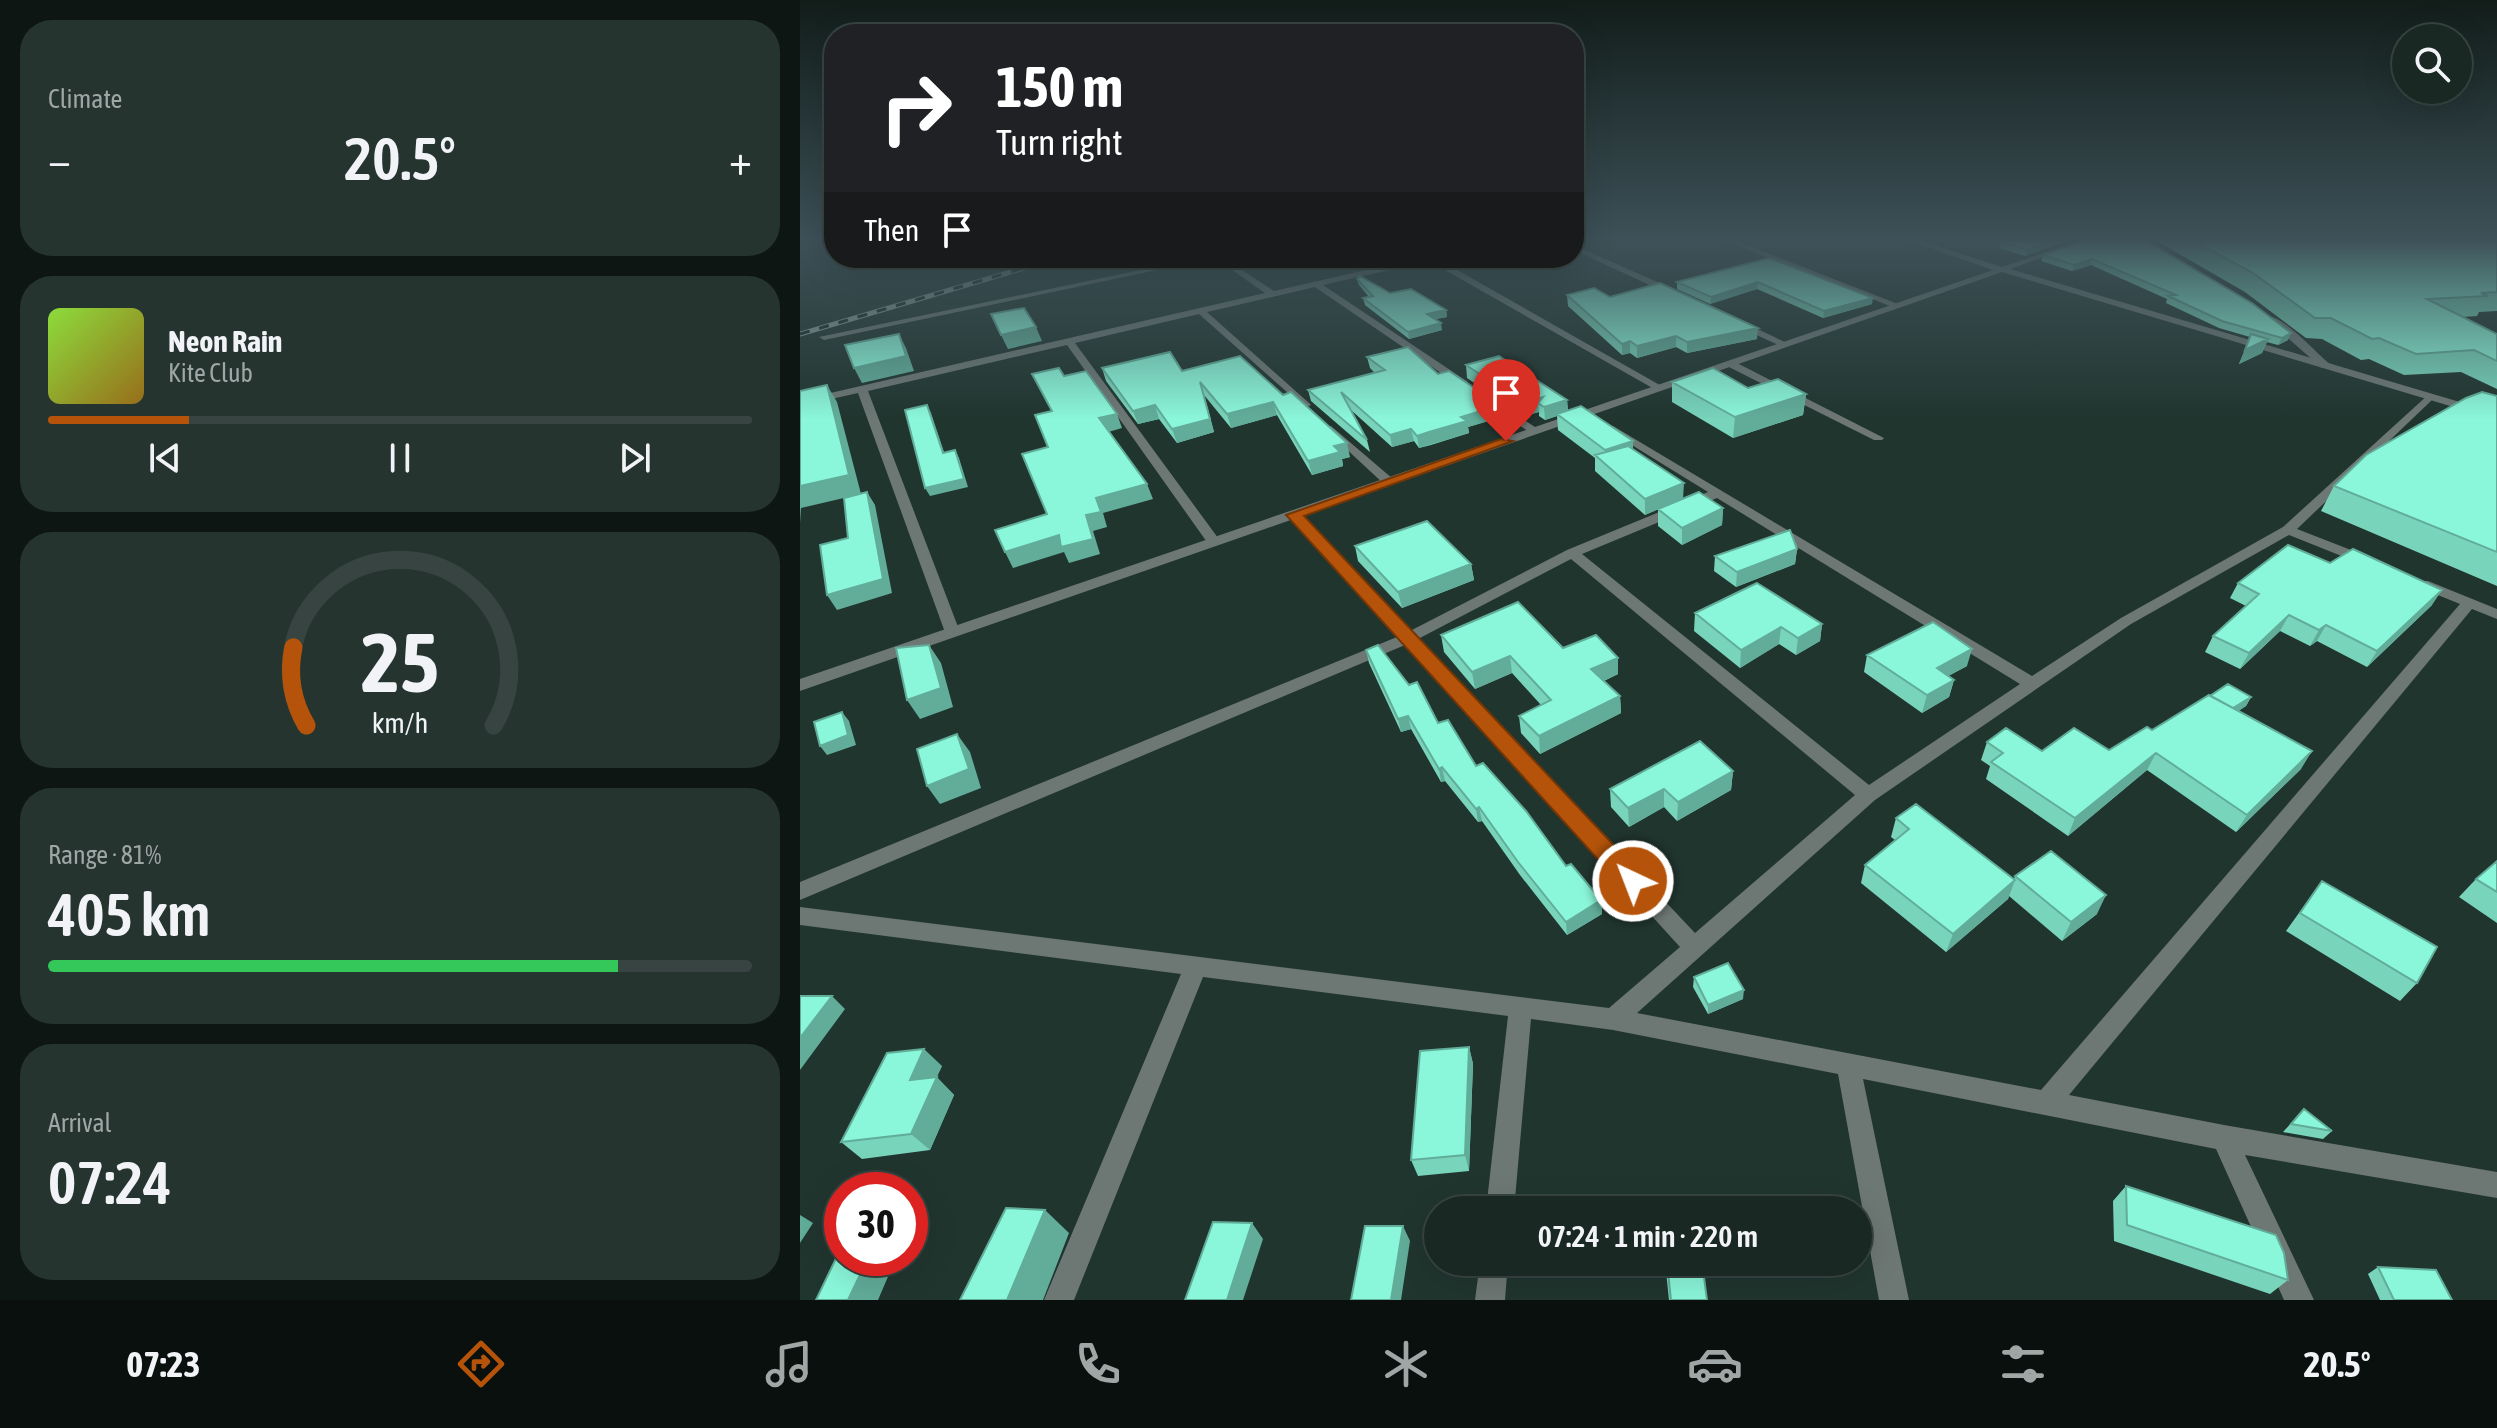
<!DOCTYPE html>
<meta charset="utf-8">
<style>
body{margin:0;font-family:"Asap Condensed",sans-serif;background:#263430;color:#f1f3f6;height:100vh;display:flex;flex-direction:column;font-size:30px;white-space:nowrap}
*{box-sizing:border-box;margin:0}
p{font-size:26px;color:#9fa6a6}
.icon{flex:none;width:44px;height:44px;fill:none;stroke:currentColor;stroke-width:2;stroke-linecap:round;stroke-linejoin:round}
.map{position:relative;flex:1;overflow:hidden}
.panel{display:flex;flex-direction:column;gap:20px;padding:20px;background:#0e1613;width:800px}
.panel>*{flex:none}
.banner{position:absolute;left:24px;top:24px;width:760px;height:244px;border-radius:32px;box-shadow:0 8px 32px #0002,0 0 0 2px #374441;background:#202124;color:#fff;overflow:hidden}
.fabs{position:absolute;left:1592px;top:24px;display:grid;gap:16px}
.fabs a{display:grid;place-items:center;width:80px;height:80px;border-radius:50%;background:#192823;box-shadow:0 8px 32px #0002,0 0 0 2px #374441;font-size:40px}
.speed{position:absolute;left:24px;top:1172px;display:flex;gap:16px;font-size:40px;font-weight:700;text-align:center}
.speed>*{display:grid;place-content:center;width:104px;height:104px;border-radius:50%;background:#192823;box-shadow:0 8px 32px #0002,0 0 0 2px #374441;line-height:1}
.speed .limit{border:12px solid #d22;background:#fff;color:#111}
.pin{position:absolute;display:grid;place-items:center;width:68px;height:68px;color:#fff;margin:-82px -34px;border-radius:50% 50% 50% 0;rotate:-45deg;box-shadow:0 0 8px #0007}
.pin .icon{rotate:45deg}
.me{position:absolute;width:88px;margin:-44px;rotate:317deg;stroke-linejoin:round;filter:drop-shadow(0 0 6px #0008)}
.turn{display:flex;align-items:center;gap:28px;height:168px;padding:0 40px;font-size:36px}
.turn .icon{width:104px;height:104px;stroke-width:2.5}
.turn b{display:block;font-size:56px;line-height:68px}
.then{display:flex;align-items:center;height:76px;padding:0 40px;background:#0003;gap:16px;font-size:30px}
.big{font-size:60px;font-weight:600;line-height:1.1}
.panel .card{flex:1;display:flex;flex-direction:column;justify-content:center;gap:12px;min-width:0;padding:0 28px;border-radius:32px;background:#263430}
.panel .dial{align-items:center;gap:0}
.dial svg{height:208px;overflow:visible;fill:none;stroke:#374441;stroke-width:7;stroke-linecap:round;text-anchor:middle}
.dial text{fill:#f1f3f6;stroke:none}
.song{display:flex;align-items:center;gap:24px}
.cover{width:96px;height:96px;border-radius:12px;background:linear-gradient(135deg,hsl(90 70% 55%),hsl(40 70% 35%))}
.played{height:8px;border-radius:4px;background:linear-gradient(90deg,#b45309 20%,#374441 20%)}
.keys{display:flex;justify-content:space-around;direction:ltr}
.heat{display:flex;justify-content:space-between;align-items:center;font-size:44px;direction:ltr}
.charge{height:12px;border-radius:6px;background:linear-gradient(90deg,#34c759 81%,#374441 0)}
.trip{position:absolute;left:624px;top:1196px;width:448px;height:80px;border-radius:40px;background:#192823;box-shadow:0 8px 32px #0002,0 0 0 2px #374441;font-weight:600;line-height:80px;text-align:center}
.tab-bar{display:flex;height:128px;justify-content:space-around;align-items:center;background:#0a100e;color:#9fa6a6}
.tab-bar .icon{width:56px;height:56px}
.tab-bar .active{color:#b45309}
.tab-bar b{font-size:36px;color:#f1f3f6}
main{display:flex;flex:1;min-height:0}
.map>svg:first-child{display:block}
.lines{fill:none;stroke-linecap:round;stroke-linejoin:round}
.minor{fill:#6d7774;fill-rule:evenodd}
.tertiary{fill:#6d7774;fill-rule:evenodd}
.rail-casing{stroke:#8c9c97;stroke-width:5}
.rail{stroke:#172b25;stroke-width:3;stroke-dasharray:10;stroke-linecap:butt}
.wall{fill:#78d4bb}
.shaded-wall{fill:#61ad99}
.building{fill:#8bf7da;stroke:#61ad99;stroke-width:2}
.route{fill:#b45309;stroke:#753606;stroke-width:2}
</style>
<main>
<section class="panel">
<div class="card"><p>Climate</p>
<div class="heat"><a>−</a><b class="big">20.5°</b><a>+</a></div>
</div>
<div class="card">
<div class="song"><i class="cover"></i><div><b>Neon Rain</b><p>Kite Club</p></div></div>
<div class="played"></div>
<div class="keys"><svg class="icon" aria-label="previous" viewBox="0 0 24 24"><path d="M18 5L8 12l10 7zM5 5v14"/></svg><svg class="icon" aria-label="pause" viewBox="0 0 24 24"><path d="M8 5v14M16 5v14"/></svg><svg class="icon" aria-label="next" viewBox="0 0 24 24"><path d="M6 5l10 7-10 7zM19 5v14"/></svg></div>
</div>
<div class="card dial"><svg viewBox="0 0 100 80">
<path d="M14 69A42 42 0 1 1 86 69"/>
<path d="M14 69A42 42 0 0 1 9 39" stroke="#b45309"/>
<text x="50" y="56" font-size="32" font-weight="700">25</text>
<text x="50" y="72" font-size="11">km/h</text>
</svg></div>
<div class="card"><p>Range · 81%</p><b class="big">405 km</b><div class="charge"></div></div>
<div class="card"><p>Arrival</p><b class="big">07:24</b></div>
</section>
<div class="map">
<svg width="1697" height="1300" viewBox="0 0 1697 1300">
<rect width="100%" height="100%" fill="#21352f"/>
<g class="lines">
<path class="minor" d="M918,238H929L1103,306L1095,308Z
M1335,238H1344L1431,290L1424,292Z
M774,245L875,290L876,292L869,294L774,250Z
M398,258H414L24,340L19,337Z
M415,258H424L474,291L618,258H636L865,388L856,390L629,261L523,285L668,382V386H660L515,287L407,312L509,403L511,405L505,408L399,314L275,343L421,542L414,546L409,545L267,345L68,391L160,632L158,635H146L58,393L0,406V400L465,293Z
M1467,316C1484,316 1515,352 1530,364V368H1522L1467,320Z
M937,322H943L991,345L983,347L937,326Z
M927,362H935L1084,438L1082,440H1074L927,366Z
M1629,394L1633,395V399L1497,529L1569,557L1571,560L1569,563H1559L1489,535L1331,624L1075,800L837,1013L1241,1090L1660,604L1618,587L1616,584L1618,581H1628L1697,609V619L1672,609L1269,1095L1424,1125L1697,1172V1198L1445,1155L1514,1300H1484L1416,1149L1063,1079L1109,1300H1079L1038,1074L813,1030L731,1019L714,1210H686L708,1016L403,977L274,1300H244L381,974L0,925V907L809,1008L880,947L605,645L0,900V882L597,637L489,518V512H499L610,631L767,550L908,492L809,431L807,429L813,426L1232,676L1321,618L1483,527ZM917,498L1220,684L1069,785L782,554ZM771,559L1055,795L895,933L618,639Z
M679,395H687L741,431L731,433L679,399Z
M531,426L593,479V485H585L527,431L525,429Z
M680,1262H708L705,1300H675Z"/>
<path class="tertiary" d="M1101,238H1112L1202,267L1286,238H1297L1210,269L1697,413V420L1202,272L0,691V679L1193,270Z"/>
<defs>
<path id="rail" d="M0,334L258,258"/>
</defs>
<use href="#rail" class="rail-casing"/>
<use href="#rail" class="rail"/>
</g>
<path class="wall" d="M1235,238H1273V239L1225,256L1199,248L1201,242Z
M1290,238L1488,340L1478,345L1467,342L1462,353L1439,364L1450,337L1419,328L1366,303L1367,299L1291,265L1272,271L1241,261L1243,255Z
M1356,238H1697V311L1679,312L1677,316L1662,317L1697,334V389L1661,372L1604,375L1569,359L1561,360L1522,339L1506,338L1445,292L1355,240Z
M969,258L1072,304L1023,318L957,289L910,304L877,289V282Z
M557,279L590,293L646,310L647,317L635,319L642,330L609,339L565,305L563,298L569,297L559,285Z
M767,295L810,297L957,339L887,353L876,347L837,358L830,353L822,355L768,306Z
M440,356L550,457L542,459L543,466L512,475L477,415L431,428L404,395L414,432L377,443L359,419L338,424L306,381L302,368L382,371Z
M567,357L638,374L700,405L702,417L668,427L669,433L631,445L619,448L614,441L592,447L551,410L567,440L570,452L511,401L508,390L575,373L570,368Z
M666,365L767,400L768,411L833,449L883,499L923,508L922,525L882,545L858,526V509L845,515L795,471V458L758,430L757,416L745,420L739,416V412L728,415L718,412L667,378Z
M872,382L1006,394L1003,415L933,438L872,402Z
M1697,396V586L1521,511L1534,486Z
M555,546L671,564L674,580L602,608L558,561Z
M997,549L995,564L936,587L914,571L915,556Z
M1438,583L1632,605L1567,667L1517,641L1510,646L1480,631L1440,669L1405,652L1413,636L1446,606L1430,598Z
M895,613L1022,624L1020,641L996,655L979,644L940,668L894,631Z
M641,635L763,648L818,674L804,681L820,696L821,713L740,754L721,733L719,716L741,705L712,673L675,689L644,652Z
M566,650L638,723L766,866L801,900L802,914L767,935L720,875L682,821L678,822L645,781L641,782L611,729L601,732L569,663Z
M1067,655L1167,666L1148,676L1154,680L1149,697L1122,713L1064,672Z
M1451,697L1446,706L1438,711L1501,769L1436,832L1347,770L1268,836L1186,779L1190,766L1181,760L1187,742L1242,751L1309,750L1352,730Z
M933,771L931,790L877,821L864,807L829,827L811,807L810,789Z
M1096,818L1214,879L1215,876L1297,914L1262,941L1209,896L1208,899L1146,952L1061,883L1065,865L1095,840L1091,837Z
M1697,861V923L1659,897L1676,879Z
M1522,881L1617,983L1600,1001L1486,931Z
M894,977L943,999L908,1014L893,987Z
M669,1047L673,1064L669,1171L618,1176L611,1160Z
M142,1066L136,1077L154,1095L130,1150L62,1159L41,1142Z
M1504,1109L1532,1131L1523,1139L1483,1132Z
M1326,1186L1488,1280L1470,1294L1314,1241L1313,1201Z
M865,1262H902L907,1300H869Z
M1578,1267L1652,1300H1580L1568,1274Z"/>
<path class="shaded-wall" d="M1261,238H1273V239L1225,256L1226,250Z
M1292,259L1291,265L1272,271L1274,265Z
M958,282L957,289L910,304L911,297Z
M1073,298L1072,304L1023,318L1024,311Z
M646,310L647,317L628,321L627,314Z
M641,323L642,330L609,339L608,332Z
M236,327L242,341L208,349L201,335Z
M958,328L957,339L887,353V342Z
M1491,333L1488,340L1478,345L1482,338Z
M99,334L106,348L114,371L62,383L54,368Z
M876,336V347L837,358V346Z
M1468,339L1462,353L1439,364L1445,350Z
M830,341V353L822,355V344Z
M27,385L37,402L61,494L1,508L0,523V486Z
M1006,394L1003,415L933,438L935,417Z
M404,395L414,432L377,443L372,429Z
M743,397L738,403L739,412L728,415L727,402Z
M767,400L768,413L757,414V416L745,420L744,407Z
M473,402L477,415L431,428L427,414Z
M127,405L131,413L147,461L143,453Z
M355,405L359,419L338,424L333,411Z
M700,405L702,417L668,427L669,433L619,448L617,436L661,417Z
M317,414L322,428L305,433L299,418Z
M611,429L614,441L592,447L590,435Z
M833,441V457L806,466L805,450Z
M547,443L550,457L542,459L543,466L512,475L508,461L534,446Z
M155,450L159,458L168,487L130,496L125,488Z
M884,483L883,499L845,515V499Z
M347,484L353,499L303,513L307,527L293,531L300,554L269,563L264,552L213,568L205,552L286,515L296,498Z
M67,492L75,505L92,593L37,610L27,595Z
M923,508L922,525L882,545V528Z
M997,549L995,564L936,587L937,572Z
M671,564L674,580L602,608L598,592Z
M1642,590L1632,605L1567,667L1577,651Z
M1489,615L1480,631L1440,669L1449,653Z
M1022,624L1020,641L996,655L998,638Z
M1526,625L1517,641L1510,646L1519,630Z
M981,627L979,644L940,668L941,650Z
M129,645L141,663L153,707L120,719L107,700Z
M1172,649L1167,666L1132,685L1137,668Z
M710,656L712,673L675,689L672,672Z
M818,658V674L792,686L791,669Z
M1154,680L1149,697L1122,713L1127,695Z
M820,696L821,713L740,754L739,736Z
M1451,697L1446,706L1421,723L1426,714Z
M42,712L49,721L56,745L27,755L20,746Z
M608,716L611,729L601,732L598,719Z
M157,734L170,752L181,788L140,804L127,786Z
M1512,751L1501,769L1436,832L1447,815Z
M1356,753L1347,770L1268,836L1275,818Z
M642,767L645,781L641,782L639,769Z
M933,771L931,790L877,821L878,802Z
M864,789V807L829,827L828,808Z
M679,807L682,821L678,822L676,809Z
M1215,880L1208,899L1146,952L1153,934Z
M1306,895L1297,914L1262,941L1271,922Z
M801,900L802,914L767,935L766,922Z
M944,990L943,999L908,1014V1005Z
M32,996L45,1009L0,1070V1038Z
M669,1047L673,1064L669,1171L665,1155Z
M124,1049L142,1066L128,1097L110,1080Z
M137,1077L154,1095L130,1150L111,1134Z
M245,1210L269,1233L243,1300H207Z
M0,1215L13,1223L0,1243Z
M452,1223L463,1239L443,1300H427Z
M603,1226L610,1241L601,1300H591Z
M68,1258H96L78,1300H48Z"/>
<path class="building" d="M1235,238H1261L1226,250L1201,242Z
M1290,238H1341L1452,303L1491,333L1482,338L1422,321L1368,296L1376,295L1292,259L1274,265L1243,255Z
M1388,238H1697V292L1681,293L1688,296L1627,299L1697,334V361L1674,350L1616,354L1579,338L1572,339L1531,318H1515L1453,273Z
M969,258L1073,298L1024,311L958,282L911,297L877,282Z
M560,276L590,293L611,289L646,310L627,314L641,323L608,332L563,298L573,296L557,279Z
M860,283L958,328L887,342L876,336L837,346L830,341L822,344L767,295L794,288L810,297Z
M224,308L236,327L201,335L191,314Z
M99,334L106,356L54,368L45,345Z
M1451,334L1468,339L1445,350Z
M608,347L638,374L649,371L700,405L661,417L667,421L629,432L617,436L611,429L590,435L541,392L567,440L508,390L585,370L567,357Z
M370,352L382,371L440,356L483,395L491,392L547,443L534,446L540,452L508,461L473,402L427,414L400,382L410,419L372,429L355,405L333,411L302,368Z
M699,356L767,400L744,407L738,403L743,397L727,402L717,399L666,365Z
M259,368L264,376L286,371L317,414L299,418L347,484L296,498L301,512L286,515L293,539L261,547L259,535L205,552L195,530L247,514L222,454L248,447L235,415L252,411L232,374Z
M913,368L948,388L978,379L1006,394L935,417L872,382Z
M27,385L49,475L0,486V391Z
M1682,392L1697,396V552L1534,486L1566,455L1666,398Z
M127,405L143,453L155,450L164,479L125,488L105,410Z
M781,406L833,441L805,450L757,414Z
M828,446L884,483L845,499L795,455Z
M67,492L83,579L27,595L20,545L48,538L44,498Z
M899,492L923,508L882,528L858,509Z
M627,521L671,564L598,592L555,546Z
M990,530L997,549L937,572L915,556Z
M1488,545L1530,563L1553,549L1642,590L1577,651L1526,625L1519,630L1489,615L1449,653L1413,636L1459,594L1438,583Z
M957,583L1022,624L998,638L981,627L941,650L895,613Z
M718,602L763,648L796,635L818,658L791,669L820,696L739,736L719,716L751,700L710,656L672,672L641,635Z
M1133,622L1172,649L1137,668L1154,680L1127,695L1067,655Z
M129,645L141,688L107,700L96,648Z
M578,645L609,685L617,682L638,723L648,720L676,766L683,763L726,811L766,866L771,864L801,900L766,922L718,862L679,807L676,809L642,767L639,769L608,716L598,719L566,650Z
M1428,684L1451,697L1433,708L1410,696Z
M1409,695L1512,751L1447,815L1356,753L1275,818L1191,762L1203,753L1187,742L1206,728L1242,751L1274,728L1309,750L1347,727L1352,730Z
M42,712L48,735L20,746L14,722Z
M157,734L169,769L127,786L117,749Z
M900,741L933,771L878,802L864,789L828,808L810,789Z
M1116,804L1215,880L1153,934L1065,865L1109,829L1096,818Z
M1251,851L1306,895L1271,922L1215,876Z
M1697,861V892L1676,879Z
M1522,881L1637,947L1617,983L1500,913Z
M928,963L944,990L908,1005L894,977Z
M0,996H32L0,1038Z
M669,1047L665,1155L611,1160L620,1051Z
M124,1049L110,1080L137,1077L111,1134L41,1142L87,1053Z
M1504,1109L1532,1131L1491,1124Z
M1326,1186L1476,1235L1484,1253L1488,1280L1327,1225Z
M823,1206V1210H767L768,1207Z
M206,1208L245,1210L207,1300H160Z
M413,1222L452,1223L427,1300H385Z
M565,1226H603L591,1300H551Z
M42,1246V1258H68L48,1300H16Z
M867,1262H902L907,1300H871Z
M1578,1267L1636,1270L1652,1300H1594Z"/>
<linearGradient id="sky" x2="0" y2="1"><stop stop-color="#121d1a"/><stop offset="0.57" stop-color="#3d5158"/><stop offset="1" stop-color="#3d5158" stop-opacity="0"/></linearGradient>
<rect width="1697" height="420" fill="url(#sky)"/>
<path class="route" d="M701,439L713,441L504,516L841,874L844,881L841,888L833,891L824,888L486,515Z"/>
</svg>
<div class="fabs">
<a><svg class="icon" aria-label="search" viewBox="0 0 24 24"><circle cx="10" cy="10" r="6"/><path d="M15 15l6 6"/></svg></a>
</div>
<div class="speed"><div class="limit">30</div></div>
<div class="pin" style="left:706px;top:441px;background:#d93025"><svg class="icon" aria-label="arrive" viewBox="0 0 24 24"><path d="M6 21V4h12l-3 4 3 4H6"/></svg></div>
<svg class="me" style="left:833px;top:881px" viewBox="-20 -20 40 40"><circle r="17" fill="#b45309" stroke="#fff" stroke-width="3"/><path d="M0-11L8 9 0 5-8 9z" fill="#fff"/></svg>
<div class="trip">07:24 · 1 min · 220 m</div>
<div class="banner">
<div class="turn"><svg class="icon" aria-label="right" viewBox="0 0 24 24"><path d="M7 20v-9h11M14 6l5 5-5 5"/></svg><div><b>150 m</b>Turn right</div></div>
<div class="then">Then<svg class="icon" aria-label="arrive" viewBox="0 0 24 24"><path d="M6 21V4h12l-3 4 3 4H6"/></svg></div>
</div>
</div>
</main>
<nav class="tab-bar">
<b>07:23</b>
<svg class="icon active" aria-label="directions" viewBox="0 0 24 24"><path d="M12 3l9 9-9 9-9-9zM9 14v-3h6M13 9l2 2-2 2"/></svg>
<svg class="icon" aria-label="music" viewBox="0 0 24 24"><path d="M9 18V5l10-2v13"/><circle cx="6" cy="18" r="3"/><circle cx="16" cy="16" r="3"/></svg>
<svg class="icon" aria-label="phone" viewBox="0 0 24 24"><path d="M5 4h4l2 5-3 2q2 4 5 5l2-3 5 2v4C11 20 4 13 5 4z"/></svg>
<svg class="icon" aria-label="climate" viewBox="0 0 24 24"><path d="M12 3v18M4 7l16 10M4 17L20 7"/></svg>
<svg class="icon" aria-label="car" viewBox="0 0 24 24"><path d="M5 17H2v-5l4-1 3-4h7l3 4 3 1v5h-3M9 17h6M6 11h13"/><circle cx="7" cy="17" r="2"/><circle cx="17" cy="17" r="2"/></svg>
<svg class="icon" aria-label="filters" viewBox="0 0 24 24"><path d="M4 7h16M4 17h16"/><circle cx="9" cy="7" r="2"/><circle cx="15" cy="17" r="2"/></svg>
<b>20.5°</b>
</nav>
